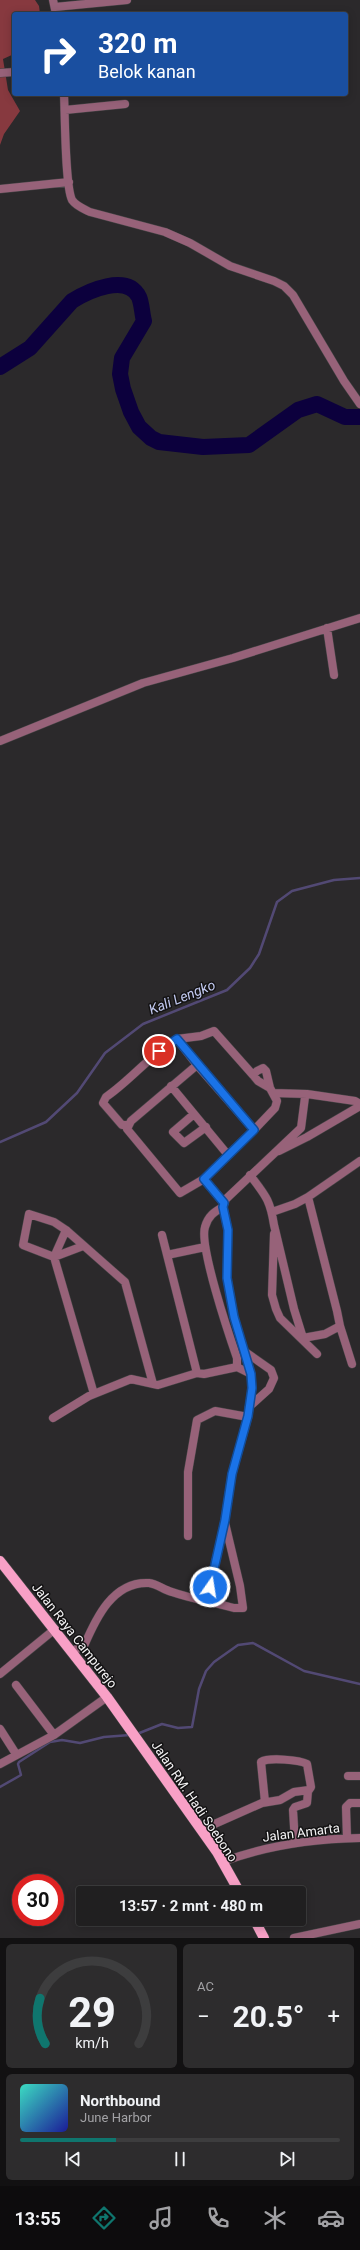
<!DOCTYPE html>
<html lang="id">
<meta charset="utf-8">
<style>
body{margin:0;font-family:Roboto,sans-serif;background:#2d2c2d;color:#f1f3f6;height:100vh;display:flex;flex-direction:column;font-size:15px;white-space:nowrap}
*{box-sizing:border-box;margin:0}
p{font-size:13px;color:#a2a2a5}
.icon{flex:none;width:22px;height:22px;fill:none;stroke:currentColor;stroke-width:2;stroke-linecap:round;stroke-linejoin:round}
.map{position:relative;height:1938px;overflow:hidden}
.side{display:flex;flex-direction:column;gap:6px;padding:6px;background:#121112;flex:1}
.side>*{flex:none}
.guide{position:absolute;left:12px;top:12px;width:336px;height:84px;border-radius:4px;box-shadow:0 2px 10px #0003,0 0 0 1px #3d3d3e;background:#1a4fa0;color:#fff;overflow:hidden}
.speed{position:absolute;left:12px;top:1874px;display:flex;gap:8px;font-size:20px;font-weight:700;text-align:center}
.speed>*{display:grid;place-content:center;width:52px;height:52px;border-radius:50%;background:#201f20;box-shadow:0 2px 10px #0003,0 0 0 1px #3d3d3e;line-height:1}
.speed .limit{border:6px solid #d22;background:#fff;color:#111}
.pin{position:absolute;display:grid;place-items:center;width:34px;height:34px;color:#fff;margin:-17px;border:2px solid #fff;border-radius:50%;box-shadow:0 1px 4px #0007}
.me{position:absolute;width:44px;margin:-22px;rotate:13deg;stroke-linejoin:round;filter:drop-shadow(0 0 3px #0008)}
.turn{display:flex;align-items:center;gap:14px;height:84px;padding:0 20px;font-size:18px}
.turn .icon{width:52px;height:52px;stroke-width:2.5}
.turn b{display:block;font-size:28px;line-height:34px}
.big{font-size:30px;font-weight:700;line-height:1.1}
.side .tile{flex:1;display:flex;flex-direction:column;justify-content:center;gap:6px;min-width:0;padding:0 14px;border-radius:6px;background:#2d2c2d}
.side .dial{align-items:center;gap:0}
.dial svg{height:104px;overflow:visible;fill:none;stroke:#3d3d3e;stroke-width:7;stroke-linecap:round;text-anchor:middle}
.dial text{fill:#f1f3f6;stroke:none}
.song{display:flex;align-items:center;gap:12px}
.cover{width:48px;height:48px;border-radius:6px;background:linear-gradient(135deg,hsl(170 70% 55%),hsl(240 70% 35%))}
.played{height:4px;border-radius:2px;background:linear-gradient(90deg,#0f766e 30%,#3d3d3e 30%)}
.keys{display:flex;justify-content:space-around;direction:ltr}
.heat{display:flex;justify-content:space-between;align-items:center;font-size:22px;direction:ltr}
.side .tiles{flex:1;display:grid;gap:6px;grid-template-columns:1fr 1fr}
.tile:last-child{grid-column:span 2}
.trip{position:absolute;left:76px;top:1886px;width:230px;height:40px;border-radius:4px;background:#201f20;box-shadow:0 2px 10px #0003,0 0 0 1px #3d3d3e;font-weight:700;line-height:40px;text-align:center}
.dock{display:flex;height:64px;justify-content:space-around;align-items:center;background:#0d0c0d;color:#a2a2a5}
.dock .icon{width:28px;height:28px}
.dock .selected{color:#0f766e}
.dock b{font-size:18px;color:#f1f3f6}
.map>svg:first-child{display:block}
.forest{fill:#87393f}
.lines{fill:none;stroke-linecap:round;stroke-linejoin:round}
.stream{stroke:#524974;stroke-width:2.5}
.river{stroke:#0c003d;stroke-width:16}
.minor-casing{stroke:#474547;stroke-width:9}
.primary-casing{stroke:#474547;stroke-width:11}
.minor{stroke:#976279;stroke-width:8}
.primary{stroke:#f8a0c6;stroke-width:10}
.route-casing{stroke:#114b97;stroke-width:10}
.route{stroke:#1a73e8;stroke-width:7}
.labels{text-anchor:middle;stroke-width:3;stroke-linejoin:round;paint-order:stroke}
.street-label{font-size:13px;fill:#f4f3f4;stroke:#131213}
.water-label{font-size:14px;font-style:italic;fill:#c2c9f0;stroke:#131213}
</style>
<div class="map">
<svg width="360" height="1938" viewBox="0 0 360 1938">
<rect width="100%" height="100%" fill="#2b292b"/>
<path class="forest" d="M0,0H35L39,6L40,14H14V54L3,59L8,90L20,111L4,134L0,145Z"/>
<g class="lines">
<path class="stream" d="M0,1142L46,1122L77,1093L105,1053L143,1024L227,990L250,968L259,954L277,902L292,891L334,880L360,878
M137,1734L162,1724L178,1728L192,1727L199,1689L206,1671L214,1662L238,1645L253,1643L304,1671L360,1684
M0,1787L21,1775L18,1764L19,1762L50,1742L62,1740L80,1743L104,1737L130,1735"/>
<path class="river" d="M0,367L30,348L72,301C88,291 127,273 139,297C142,304 142,314 144,321L122,358L120,374L123,389L131,412L139,427L151,438L159,442L203,447L249,445L298,410L317,404L345,417H360"/>
<defs>
<path id="minor" d="M53,0L56,14
M55,7L127,0
M0,73L14,72
M64,94C65,113 65,186 72,200C76,206 84,209 90,212L165,232L190,243L230,266L274,281L284,286L293,295L344,381L360,404
M65,110L125,104
M0,189L69,182
M327,628L334,675
M0,741L143,683L233,658L360,618
M197,1065L177,1039L201,1036L214,1031L253,1075L257,1071L263,1068L266,1071L270,1088L277,1101L275,1108L254,1130
M253,1075L258,1081L270,1088
M171,1086L228,1155
M273,1093L307,1094
M194,1114L173,1132L184,1143L206,1127
M128,1125H122L103,1103L106,1097C131,1080 151,1054 177,1039
M279,1151L307,1137L360,1106
M250,1175C265,1195 270,1199 274,1225L294,1309L303,1338L325,1334L340,1326L337,1311L308,1197L295,1204L272,1212
M204,1179L254,1130L197,1065L131,1121L127,1129L180,1193L204,1179L224,1203
M308,1197L360,1161
M223,1207C214,1212 208,1216 205,1227C199,1246 229,1335 237,1358V1367L251,1374
M66,1230L54,1257L94,1394
M274,1234L272,1295L276,1309L280,1318L317,1354
M162,1235L197,1373L204,1374L237,1367
M83,1246L54,1257L23,1245L29,1214L54,1222L66,1230L125,1282L153,1384
M167,1255L205,1247
M340,1326L352,1364
M244,1351L271,1370L274,1378L269,1389L249,1407
M53,1418L89,1396L131,1379L158,1385L197,1373
M188,1536V1472L197,1420L215,1411L248,1417
M207,1600L225,1520L232,1474L248,1417L252,1388L251,1374L234,1317L227,1278L228,1230L223,1207L226,1199L301,1128L305,1097L307,1094L355,1101L360,1104
M72,1651L84,1646C96,1618 113,1581 149,1583C157,1584 164,1590 172,1592C192,1599 213,1602 234,1608H243L240,1586L225,1523
M0,1674L55,1629
M16,1685L54,1735
M0,1729L16,1754
M0,1764L54,1735L107,1697
M348,1776H360
M201,1830L262,1803L280,1800L294,1792L309,1790L311,1787L307,1764C300,1760 269,1757 261,1762L265,1802
M347,1838L346,1807L350,1803H360
M295,1843L293,1810L295,1807L307,1803L308,1791
M222,1862C267,1845 312,1839 360,1838
M294,1938L360,1924"/>
<path id="primary" d="M0,1561L107,1697L217,1852L240,1893
M254,1919L264,1938"/>
</defs>
<use href="#minor" class="minor-casing"/>
<use href="#primary" class="primary-casing"/>
<use href="#minor" class="minor"/>
<use href="#primary" class="primary"/>
</g>
<g class="lines">
<defs>
<path id="route" d="M159,1051L177,1039L254,1130L204,1179L224,1203L223,1207L228,1230L227,1278L234,1317L251,1374L252,1388L248,1416L232,1474L225,1520L210,1587"/>
</defs>
<use href="#route" class="route-casing"/>
<use href="#route" class="route"/>
</g>
<g class="labels">
<g class="street-label">
<text transform="translate(75 1635) rotate(52)" y="5">Jalan Raya Campurejo</text>
<text transform="translate(195 1801) rotate(56)" y="5">Jalan RM. Hadi Soebono</text>
<text transform="translate(301 1832) rotate(-7)" y="5">Jalan Amarta</text>
</g>
<g class="water-label">
<text transform="translate(182 997) rotate(-22)" y="5">Kali Lengko</text>
</g>
</g>
</svg>
<div class="speed"><div class="limit">30</div></div>
<div class="pin" style="left:159px;top:1051px;background:#d93025"><svg class="icon" aria-label="arrive" viewBox="0 0 24 24"><path d="M6 21V4h12l-3 4 3 4H6"/></svg></div>
<svg class="me" style="left:210px;top:1587px" viewBox="-20 -20 40 40"><circle r="17" fill="#1a73e8" stroke="#fff" stroke-width="3"/><path d="M0-11L8 9 0 5-8 9z" fill="#fff"/></svg>
<div class="trip">13:57 · 2 mnt · 480 m</div>
<div class="guide">
<div class="turn"><svg class="icon" aria-label="right" viewBox="0 0 24 24"><path d="M7 20v-9h11M14 6l5 5-5 5"/></svg><div><b>320 m</b>Belok kanan</div></div>
</div>
</div>
<section class="side">
<div class="tiles">
<div class="tile dial"><svg viewBox="0 0 100 80">
<path d="M14 69A42 42 0 1 1 86 69"/>
<path d="M14 69A42 42 0 0 1 10 34" stroke="#0f766e"/>
<text x="50" y="56" font-size="32" font-weight="700">29</text>
<text x="50" y="72" font-size="11">km/h</text>
</svg></div>
<div class="tile"><p>AC</p>
<div class="heat"><a>−</a><b class="big">20.5°</b><a>+</a></div>
</div>
<div class="tile">
<div class="song"><i class="cover"></i><div><b>Northbound</b><p>June Harbor</p></div></div>
<div class="played"></div>
<div class="keys"><svg class="icon" aria-label="previous" viewBox="0 0 24 24"><path d="M18 5L8 12l10 7zM5 5v14"/></svg><svg class="icon" aria-label="pause" viewBox="0 0 24 24"><path d="M8 5v14M16 5v14"/></svg><svg class="icon" aria-label="next" viewBox="0 0 24 24"><path d="M6 5l10 7-10 7zM19 5v14"/></svg></div>
</div>
</div>
</section>
<nav class="dock">
<b>13:55</b>
<svg class="icon selected" aria-label="directions" viewBox="0 0 24 24"><path d="M12 3l9 9-9 9-9-9zM9 14v-3h6M13 9l2 2-2 2"/></svg>
<svg class="icon" aria-label="music" viewBox="0 0 24 24"><path d="M9 18V5l10-2v13"/><circle cx="6" cy="18" r="3"/><circle cx="16" cy="16" r="3"/></svg>
<svg class="icon" aria-label="phone" viewBox="0 0 24 24"><path d="M5 4h4l2 5-3 2q2 4 5 5l2-3 5 2v4C11 20 4 13 5 4z"/></svg>
<svg class="icon" aria-label="climate" viewBox="0 0 24 24"><path d="M12 3v18M4 7l16 10M4 17L20 7"/></svg>
<svg class="icon" aria-label="car" viewBox="0 0 24 24"><path d="M5 17H2v-5l4-1 3-4h7l3 4 3 1v5h-3M9 17h6M6 11h13"/><circle cx="7" cy="17" r="2"/><circle cx="17" cy="17" r="2"/></svg>
</nav>
